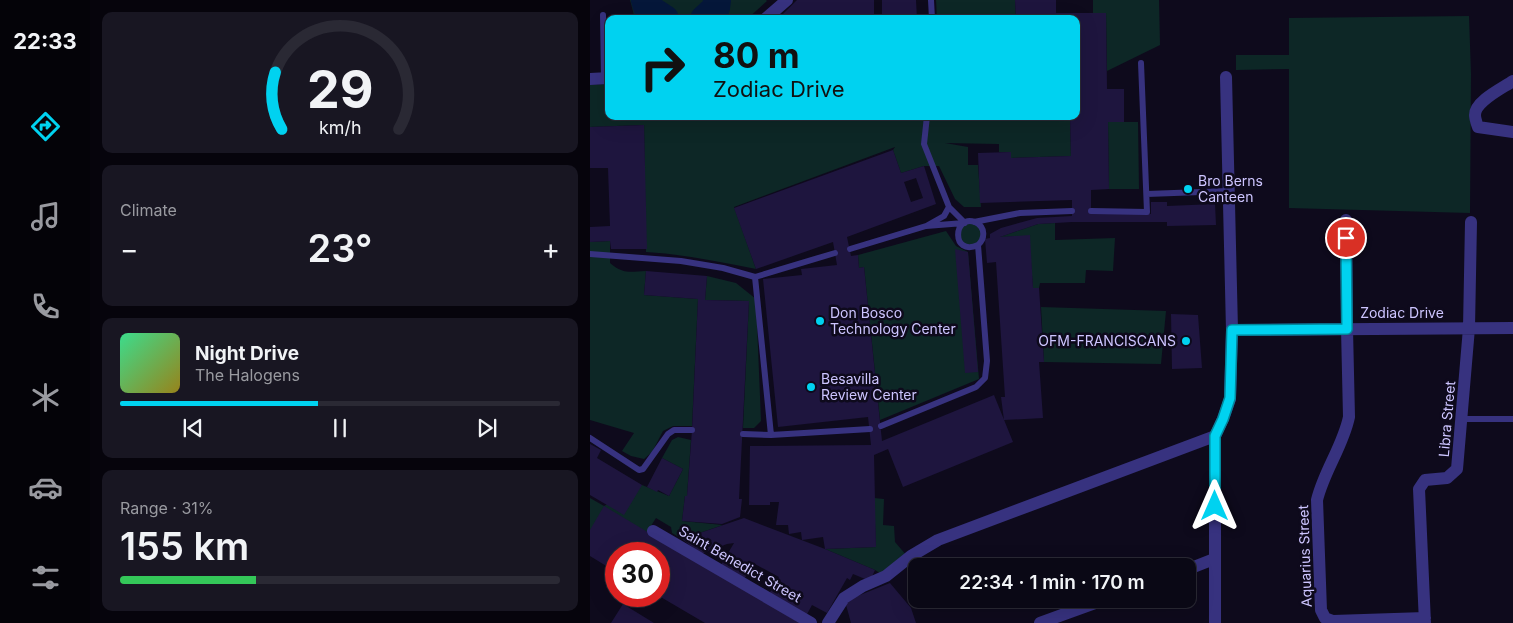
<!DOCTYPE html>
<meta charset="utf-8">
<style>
body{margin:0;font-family:Inter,sans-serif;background:#181622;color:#f1f3f6;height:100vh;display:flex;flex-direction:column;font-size:19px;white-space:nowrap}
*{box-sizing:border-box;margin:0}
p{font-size:16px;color:#999aa0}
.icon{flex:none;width:28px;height:28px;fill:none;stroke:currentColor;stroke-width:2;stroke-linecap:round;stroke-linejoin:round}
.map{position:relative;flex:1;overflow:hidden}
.details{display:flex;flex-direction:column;gap:12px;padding:12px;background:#06040c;width:500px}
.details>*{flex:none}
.top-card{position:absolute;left:15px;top:15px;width:475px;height:105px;border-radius:10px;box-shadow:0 5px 20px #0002,0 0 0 1px #2a2934;background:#00d2f0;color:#111;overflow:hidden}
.speed{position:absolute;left:15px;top:542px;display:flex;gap:10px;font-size:25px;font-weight:700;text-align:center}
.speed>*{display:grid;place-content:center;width:65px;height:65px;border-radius:50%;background:#0a0815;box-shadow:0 5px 20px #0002,0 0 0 1px #2a2934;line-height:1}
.speed .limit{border:8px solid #d22;background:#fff;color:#111}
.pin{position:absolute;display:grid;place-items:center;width:42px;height:42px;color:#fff;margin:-21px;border:2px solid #fff;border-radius:50%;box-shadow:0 1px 5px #0007}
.me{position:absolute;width:55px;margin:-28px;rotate:0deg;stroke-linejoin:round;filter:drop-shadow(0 0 4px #0008)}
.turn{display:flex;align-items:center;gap:18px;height:105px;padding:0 25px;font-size:22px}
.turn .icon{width:65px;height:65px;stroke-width:2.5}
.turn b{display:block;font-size:35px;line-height:42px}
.big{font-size:38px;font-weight:600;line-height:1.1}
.details .card{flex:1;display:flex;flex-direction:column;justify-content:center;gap:8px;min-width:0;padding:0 18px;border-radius:10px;background:#181622}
.details .dial{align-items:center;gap:0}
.dial svg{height:130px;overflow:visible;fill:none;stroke:#2a2934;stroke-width:7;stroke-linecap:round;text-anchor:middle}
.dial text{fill:#f1f3f6;stroke:none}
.song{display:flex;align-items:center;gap:15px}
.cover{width:60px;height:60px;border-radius:8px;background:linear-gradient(135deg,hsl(150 70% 55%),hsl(50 70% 35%))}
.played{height:5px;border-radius:2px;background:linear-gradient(90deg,#00d2f0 45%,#2a2934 45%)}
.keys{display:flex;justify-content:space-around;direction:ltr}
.heat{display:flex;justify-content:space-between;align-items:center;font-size:28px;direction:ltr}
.charge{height:8px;border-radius:4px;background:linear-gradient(90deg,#34c759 31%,#2a2934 0)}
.trip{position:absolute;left:318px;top:558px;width:288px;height:50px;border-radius:10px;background:#0a0815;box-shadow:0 5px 20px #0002,0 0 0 1px #2a2934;font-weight:600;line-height:50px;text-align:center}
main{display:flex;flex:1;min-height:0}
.tab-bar{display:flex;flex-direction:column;width:90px;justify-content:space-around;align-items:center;background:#040308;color:#999aa0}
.tab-bar .icon{width:35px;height:35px}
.tab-bar .on{color:#00d2f0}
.tab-bar b{font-size:22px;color:#f1f3f6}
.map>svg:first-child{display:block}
.green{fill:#0d2726}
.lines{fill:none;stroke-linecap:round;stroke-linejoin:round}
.river{stroke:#05173a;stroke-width:28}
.building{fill:#1e153e;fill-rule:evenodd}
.service{stroke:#37327f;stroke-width:6}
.minor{stroke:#37327f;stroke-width:12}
.tertiary{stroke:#37327f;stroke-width:12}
.route-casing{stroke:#00889c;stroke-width:12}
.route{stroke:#00d2f0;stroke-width:9}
.poi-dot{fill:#00d2f0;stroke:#0e0a1c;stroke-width:2}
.labels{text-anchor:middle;stroke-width:5;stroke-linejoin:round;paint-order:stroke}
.poi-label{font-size:14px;fill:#cdc5ff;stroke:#0e0a1c;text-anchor:start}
.street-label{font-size:14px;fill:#cdc5ff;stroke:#0e0a1c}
</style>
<main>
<nav class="tab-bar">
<b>22:33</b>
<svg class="icon on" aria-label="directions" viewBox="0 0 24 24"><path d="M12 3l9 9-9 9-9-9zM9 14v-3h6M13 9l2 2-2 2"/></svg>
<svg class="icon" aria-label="music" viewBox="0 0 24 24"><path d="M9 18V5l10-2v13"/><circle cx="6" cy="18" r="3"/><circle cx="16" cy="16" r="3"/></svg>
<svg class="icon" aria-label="phone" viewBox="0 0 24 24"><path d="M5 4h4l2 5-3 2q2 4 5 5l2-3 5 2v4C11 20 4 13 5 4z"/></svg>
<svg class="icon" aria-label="climate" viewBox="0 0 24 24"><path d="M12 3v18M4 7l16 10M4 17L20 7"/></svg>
<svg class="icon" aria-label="car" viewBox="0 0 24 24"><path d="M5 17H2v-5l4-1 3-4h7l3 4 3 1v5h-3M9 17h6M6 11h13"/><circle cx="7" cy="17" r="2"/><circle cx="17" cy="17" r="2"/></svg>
<svg class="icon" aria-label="filters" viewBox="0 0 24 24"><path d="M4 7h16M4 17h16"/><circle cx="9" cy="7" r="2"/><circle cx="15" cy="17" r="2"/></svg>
</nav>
<section class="details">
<div class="card dial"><svg viewBox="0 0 100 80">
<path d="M14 69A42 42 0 1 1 86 69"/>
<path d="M14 69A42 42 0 0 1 10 34" stroke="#00d2f0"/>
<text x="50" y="56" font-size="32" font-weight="700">29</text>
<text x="50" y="72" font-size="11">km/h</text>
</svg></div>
<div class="card"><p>Climate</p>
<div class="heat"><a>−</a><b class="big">23°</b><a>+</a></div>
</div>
<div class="card">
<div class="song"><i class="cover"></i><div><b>Night Drive</b><p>The Halogens</p></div></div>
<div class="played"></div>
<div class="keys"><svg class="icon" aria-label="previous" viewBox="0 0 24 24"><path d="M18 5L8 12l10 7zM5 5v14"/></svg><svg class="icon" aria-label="pause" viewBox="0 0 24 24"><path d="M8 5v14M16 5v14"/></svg><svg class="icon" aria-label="next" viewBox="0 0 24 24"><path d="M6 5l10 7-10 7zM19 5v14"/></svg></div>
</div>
<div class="card"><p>Range · 31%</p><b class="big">155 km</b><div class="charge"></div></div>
</section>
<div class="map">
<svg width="923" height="623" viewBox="0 0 923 623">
<rect width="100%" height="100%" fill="#0e0a1c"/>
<path class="green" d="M40,0H176L177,1L157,19H48L44,15Z
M346,0H425L426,19H347Z
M503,0H569L570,45L517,71L516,13H503Z
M879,16L881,74L880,213L699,208V69L646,70V55H699V18Z
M19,84V116H480L481,156L421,158L420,152H409V144L355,143L378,147V165H388L391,207H374L365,199L349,166H334L311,173L303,150L305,147L144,207L166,269C130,262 93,254 56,252L54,125L0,127V85Z
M518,122H548L549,189H519Z
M379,221L393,230L388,245L372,244L369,229Z
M465,223V240L525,238L523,271L496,270L495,283H450L449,288H443L439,236L410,237L448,224Z
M356,231L366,246L378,252L389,379L290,420L274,267L269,268L268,255Z
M20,241V263C33,274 39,272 56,271L54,295L108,299L102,426H83L73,431L62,452L54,459L41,456L32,451L44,433L0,420V242Z
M117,276L146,283L166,299L171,421L164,428H153L159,301L115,300Z
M451,307L576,311L571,364L454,362Z
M88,437L101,440L97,496H95L92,521L133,525L92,539L82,533L81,527L66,518L57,532L0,530V498L14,506L52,485L79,496L93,469L72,458L82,440Z
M284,498L294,499L293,525L304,526L305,542L317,556L293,575L285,570L235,549L286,547Z"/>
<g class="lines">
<path class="river" d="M55,0L57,7L75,19
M114,19L126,8L127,0"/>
</g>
<path class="building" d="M207,0H284V19H188Z
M292,0H326L327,19H292Z
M425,0H466V13H516L517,89H534V122H518L519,189L501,190V213L561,214V202H577V206L625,204L626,225L577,226V222H482L448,224L410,237L440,235L443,288H449L454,362H449L453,418L414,420L411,397H415L406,262L397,263L395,239L400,238V234L411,228L447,218L482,216V200L390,203L388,153L421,152V158L481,156L480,116H486V19H426Z
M54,125L57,249H21L20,241L0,242V227L20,226L18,168H0V127Z
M303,150L311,173L334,166L346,204L257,237L261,256L268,255L269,268L274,267L292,441L404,395L423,442L313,487L298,449L284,455L286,547L235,549L285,570L280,581L263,574L260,580L257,578L237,613L222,605L216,616L179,594L189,577L165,564L154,579L131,565L144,543L137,544L111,554L92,539L154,518L235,549L233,537L212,540L211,532L199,534L198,525H186L189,502H180V505H159L160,446L281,445L278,417L188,427L173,279L212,275L211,269L247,265L243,242L166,269L144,208ZM326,178L333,198L321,202L314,182Z
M365,249L378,252L388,372L375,373Z
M56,271L117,276L115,300L159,301L149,499H152L150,517L132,524L92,521L95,496H97L102,430L108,299L54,295Z
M581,314L608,315L612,368L582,369Z
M0,444L11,450L7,458L52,485L34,515L0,495Z
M72,458L93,469L79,496L68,490L67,492L57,487Z
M14,506L210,623H115L69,596V554H26V572L0,556V530Z
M300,583L321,608L326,623H261L255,601Z
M33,604L64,623H21Z"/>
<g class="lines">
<path class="service" d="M341,0L342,19
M13,15L14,79
M337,116L334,144L359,207L375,223
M557,194L638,191
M501,211L557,212L551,63
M384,222L430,213L482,211
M338,225L354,216L359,207
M260,249L336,226L374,223
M0,254L91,261L133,268L165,277L181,435
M165,277L245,253
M872,419H923
M291,426L386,387L395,378L397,361L388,245C395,239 396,227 385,222C363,214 361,257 388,245
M153,434L181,435L280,429
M0,438L49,470L53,469L78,434L84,430H102"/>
<path class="minor" d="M923,81C913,88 885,101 885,115C885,119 887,124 888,127L923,132
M756,220L757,329L759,417C753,446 734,471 727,500L731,610L735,618L743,621L835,618
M642,330L923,328
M63,531L221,623
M596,570L624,559
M238,623L254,598L273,586L296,576L321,556L348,540L625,436
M450,623L516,599
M625,623V436L633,419L640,399L642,330L636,77
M835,623L829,489L835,480L857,478L867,469L879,328L881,222"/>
<path class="tertiary" d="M175,19L197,0
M0,79L19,78"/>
</g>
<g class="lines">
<defs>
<path id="route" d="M625,506V436L633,419L640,398L642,330L757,329L756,238"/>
</defs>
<use href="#route" class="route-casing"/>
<use href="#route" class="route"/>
</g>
<g class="poi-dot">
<circle cx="598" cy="189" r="5"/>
<circle cx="230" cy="321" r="5"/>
<circle cx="596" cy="341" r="5"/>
<circle cx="221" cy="387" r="5"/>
</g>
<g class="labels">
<g class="poi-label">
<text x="608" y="186">Bro Berns<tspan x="608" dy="16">Canteen</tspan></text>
<text x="240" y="318">Don Bosco<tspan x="240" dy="16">Technology Center</tspan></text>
<text x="586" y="346" text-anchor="end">OFM-FRANCISCANS</text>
<text x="231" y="384">Besavilla<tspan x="231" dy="16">Review Center</tspan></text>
</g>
<g class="street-label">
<text x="812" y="318">Zodiac Drive</text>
<text transform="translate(857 419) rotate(-85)" y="5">Libra Street</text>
<text transform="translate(715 556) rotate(-92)" y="5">Aquarius Street</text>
<text transform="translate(150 564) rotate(30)" y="5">Saint Benedict Street</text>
</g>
</g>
</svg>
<div class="speed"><div class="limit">30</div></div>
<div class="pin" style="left:756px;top:238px;background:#d93025"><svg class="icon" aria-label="arrive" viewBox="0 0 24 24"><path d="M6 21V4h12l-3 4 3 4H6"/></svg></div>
<svg class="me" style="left:625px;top:506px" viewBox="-20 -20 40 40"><path d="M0-17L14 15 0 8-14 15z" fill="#00d2f0" stroke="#fff" stroke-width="4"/></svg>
<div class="trip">22:34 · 1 min · 170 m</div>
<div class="top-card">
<div class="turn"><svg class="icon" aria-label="right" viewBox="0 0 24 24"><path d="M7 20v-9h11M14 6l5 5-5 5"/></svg><div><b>80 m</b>Zodiac Drive</div></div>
</div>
</div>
</main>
